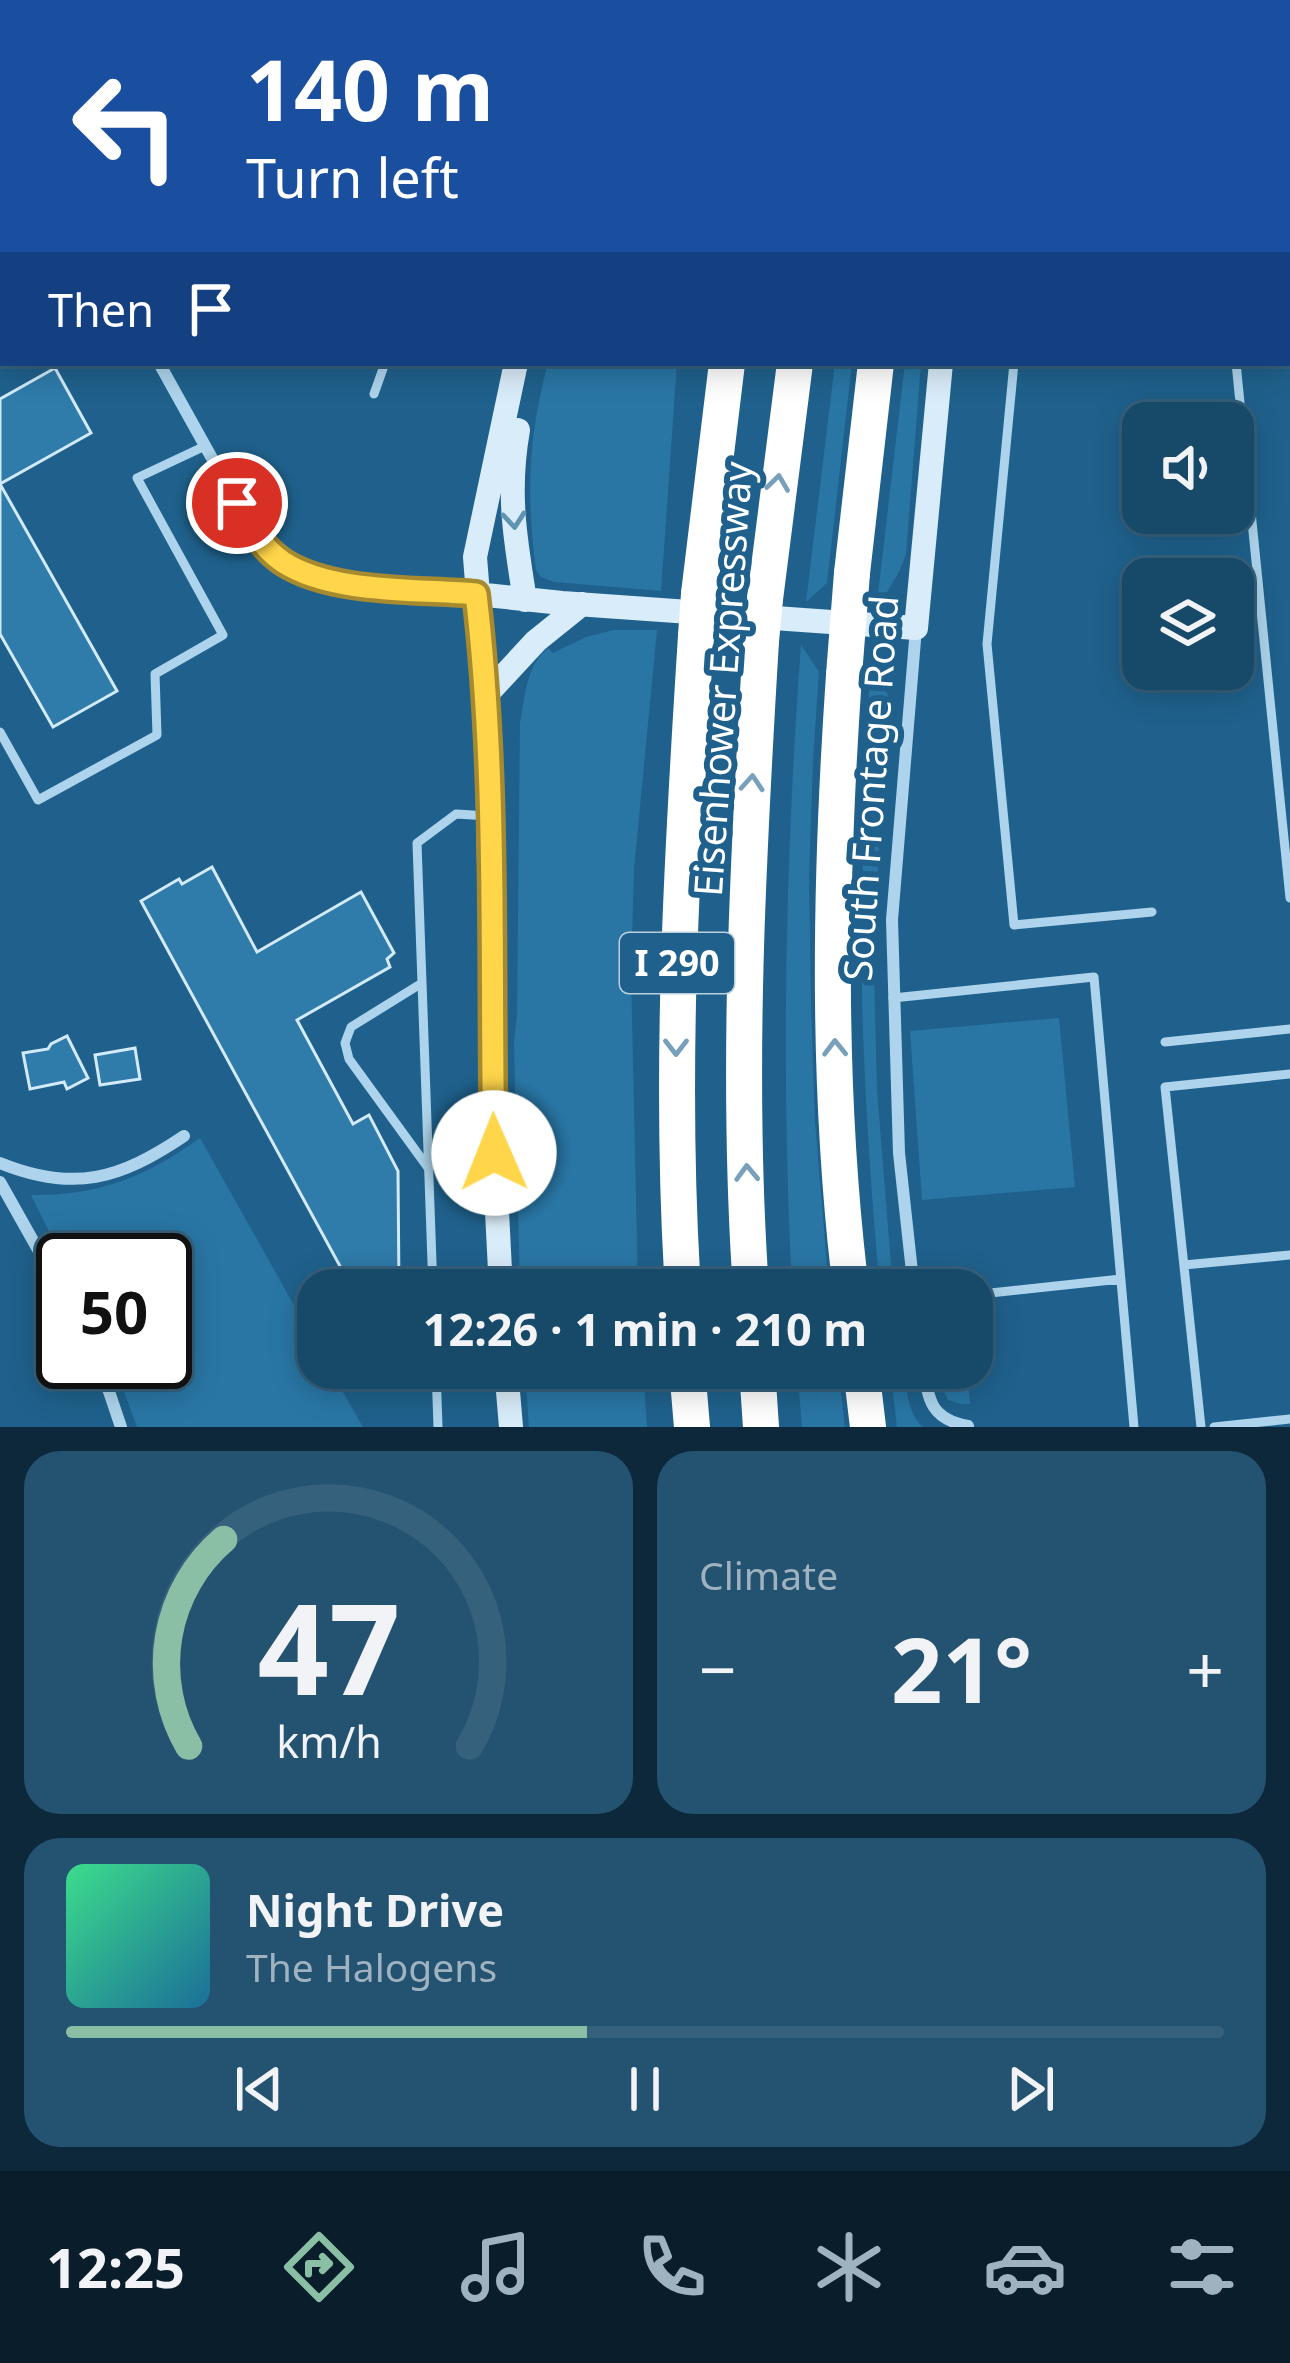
<!DOCTYPE html>
<meta charset="utf-8">
<style>
body{margin:0;font-family:"Noto Sans",sans-serif;background:#245371;color:#f1f3f6;height:100vh;display:flex;flex-direction:column;font-size:45px;white-space:nowrap}
*{box-sizing:border-box;margin:0}
p{font-size:39px;color:#9eb2c0}
.icon{flex:none;width:66px;height:66px;fill:none;stroke:currentColor;stroke-width:2;stroke-linecap:round;stroke-linejoin:round}
.map{position:relative;height:1427px;overflow:hidden}
.panel{display:flex;flex-direction:column;gap:24px;padding:24px;background:#0d283a;flex:1}
.panel>*{flex:none}
.top-card{position:absolute;left:0px;top:0px;width:1290px;height:366px;box-shadow:0 6px 30px #0003,0 0 0 3px #36617d;background:#1a4fa0;color:#fff;overflow:hidden}
.buttons{position:absolute;left:1122px;top:402px;display:grid;gap:24px}
.buttons a{display:grid;place-items:center;width:132px;height:132px;border-radius:24px;background:#174969;box-shadow:0 6px 30px #0003,0 0 0 3px #36617d;font-size:60px}
.speed{position:absolute;left:36px;top:1233px;display:flex;gap:24px;font-size:60px;font-weight:700;text-align:center}
.speed>*{display:grid;place-content:center;width:156px;height:156px;border-radius:50%;background:#174969;box-shadow:0 6px 30px #0003,0 0 0 3px #36617d;line-height:1}
.speed .limit{border:6px solid #111;border-radius:18px;background:#fff;color:#111}
.pin{position:absolute;display:grid;place-items:center;width:102px;height:102px;color:#fff;margin:-51px;border:6px solid #fff;border-radius:50%;box-shadow:0 3px 12px #0007}
.me{position:absolute;width:132px;margin:-66px;rotate:359deg;stroke-linejoin:round;filter:drop-shadow(0 0 9px #0008)}
.turn{display:flex;align-items:center;gap:42px;height:252px;padding:0 48px;font-size:54px}
.turn .icon{width:156px;height:156px;stroke-width:2.5}
.turn b{display:block;font-size:84px;line-height:102px}
.then{display:flex;align-items:center;height:114px;padding:0 48px;background:#0003;gap:24px;font-size:45px}
.big{font-size:90px;font-weight:700;line-height:1.1}
.panel .tile{flex:1;display:flex;flex-direction:column;justify-content:center;gap:18px;min-width:0;padding:0 42px;border-radius:36px;background:#245371}
.panel .dial{align-items:center;gap:0}
.dial svg{height:312px;overflow:visible;fill:none;stroke:#36617d;stroke-width:7;stroke-linecap:round;text-anchor:middle}
.dial text{fill:#f1f3f6;stroke:none}
.song{display:flex;align-items:center;gap:36px}
.cover{width:144px;height:144px;border-radius:18px;background:linear-gradient(135deg,hsl(150 70% 55%),hsl(200 70% 35%))}
.played{height:12px;border-radius:6px;background:linear-gradient(90deg,#8abfa5 45%,#36617d 45%)}
.keys{display:flex;justify-content:space-around;direction:ltr}
.heat{display:flex;justify-content:space-between;align-items:center;font-size:66px;direction:ltr}
.panel .tiles{flex:1;display:grid;gap:24px;grid-template-columns:1fr 1fr}
.tile:last-child{grid-column:span 2}
.trip{position:absolute;left:297px;top:1269px;width:696px;height:120px;border-radius:36px;background:#174969;box-shadow:0 6px 30px #0003,0 0 0 3px #36617d;font-weight:700;line-height:120px;text-align:center}
.menu{display:flex;height:192px;justify-content:space-around;align-items:center;background:#091d2a;color:#9eb2c0}
.menu .icon{width:84px;height:84px}
.menu .active{color:#8abfa5}
.menu b{font-size:54px;color:#f1f3f6}
.map>svg:first-child{display:block}
.green{fill:#2976a5}
.building{fill:#2f7baa;stroke:#d2eaf9;stroke-width:3}
.lines{fill:none;stroke-linecap:round;stroke-linejoin:round}
.service{stroke:#add4ec;stroke-width:9}
.minor{stroke:#add4ec;stroke-width:12}
.secondary{stroke:#d9ecf9;stroke-width:24}
.motorway{stroke:#fff;stroke-width:36}
.motorway-bridge{stroke:#fff;stroke-width:36}
.oneway{stroke:#79a0ba}
.oneway2{stroke:#6092b2}
.route-casing{stroke:#a68a30;stroke-width:30}
.route{stroke:#ffd54a;stroke-width:21}
.labels{text-anchor:middle;stroke-width:12;stroke-linejoin:round;paint-order:stroke}
.shield{fill:#1f618c;stroke:#bcd0dc;stroke-width:3}
.shield-label{font-size:36px;font-weight:bold;fill:#fff}
.street-label{font-size:39px;fill:#fff;stroke:#1f618c}
</style>
<div class="map">
<svg width="1290" height="1427" viewBox="0 0 1290 1427">
<rect width="100%" height="100%" fill="#1f618c"/>
<path class="green" d="M548,363H677L661,591L554,582L541,577L536,570C526,493 528,438 548,363Z
M835,363H852L827,583L806,602Z
M905,363H921L906,554L900,570L887,592L878,594Z
M614,630H657L634,869L631,972L638,1290H520L514,1042L517,1014L520,723C525,696 526,666 548,648L553,653L586,637Z
M801,645L819,672L813,760L809,878L811,1004L815,1121L829,1290H792C781,1075 785,859 801,645Z
M870,672L880,687L885,685L890,703L879,842L874,973L877,1090L893,1290H880C872,1204 866,1118 863,1032C859,912 865,792 870,672Z
M1059,1018L1075,1187L922,1200L910,1031Z
M200,1138L318,1348V1368H329L363,1427H137L113,1362H165V1260H63L31,1195C98,1196 146,1177 200,1138Z
M525,1368H643L647,1427H529Z
M797,1368H838L845,1427H802Z
M890,1368H903C907,1389 907,1413 923,1427H897Z
M940,1368H967L970,1404H960L948,1400L943,1389Z"/>
<path class="building" d="M55,368L91,433L0,484L117,691L53,727L0,634V399Z
M212,867L257,952L361,892L394,953L387,959L390,967L297,1020L353,1124L369,1115L398,1171L399,1290H353L141,901L179,879L182,884Z
M67,1036L88,1078L67,1089L64,1082L30,1089L23,1053L48,1049L51,1044Z
M135,1048L140,1079L100,1085L95,1055Z"/>
<g class="lines">
<path class="service" d="M211,0L213,3
M298,0L300,3
M1172,0L1174,3
M492,3L493,0
M1132,3L1137,0
M1287,207L1290,213
M0,245L3,246
M1287,274H1290
M1287,293H1290
M0,357L3,355
M1014,363L987,644L1014,925L1152,912
M1236,363L1290,898
M374,394L385,363
M0,732L38,800L157,735L155,674L223,635L137,478L205,446
M422,983L351,1027L345,1043L349,1059L429,1169
M893,998L1094,977L1134,1427
M1165,1042L1290,1029
M1184,1265L1290,1255
M433,1290L417,843L456,814L489,816
M972,1295L1121,1279
M436,1368L438,1427
M1201,1427L1165,1087L1290,1074
M1214,1427L1290,1419"/>
<path class="minor" d="M159,363L253,532L280,560L309,575L354,584L475,594
M0,1163C74,1193 120,1179 184,1136
M0,1182L63,1294
M914,1290L899,1153L892,920L916,628
M99,1362L121,1427
M924,1368C928,1402 932,1419 968,1426"/>
<path class="secondary" d="M602,3L603,0
M985,3L986,0
M518,430C507,493 515,538 525,600
M476,594L562,603L916,628L941,363
M486,695L536,641L582,604
M501,1290L494,1153L486,695L475,557L516,363
M506,1368L511,1427"/>
<path class="motorway" d="M640,3V0
M773,3L774,0
M846,3V0
M918,3V0
M852,573L876,363
M699,594L727,363
M765,599L795,363
M844,675C830,879 826,1086 851,1290
M683,1290C669,1072 682,854 696,636
M751,1290C736,1074 748,857 761,641
M687,1368L692,1427
M757,1368L761,1427
M861,1368L868,1427"/>
<path class="motorway-bridge" d="M696,636L699,594
M761,641L765,599
M844,675L852,573"/>
</g>
<defs><path id="oneway-chevron" d="M-2-3.5L2.5 0L-2 3.5" fill="none" stroke-width="1.6" stroke-linecap="round" stroke-linejoin="round" transform="scale(3)"/></defs>
<g class="oneway">
<use href="#oneway-chevron" transform="translate(778 483) rotate(-82)"/>
<use href="#oneway-chevron" transform="translate(752 783) rotate(-86)"/>
<use href="#oneway-chevron" transform="translate(676 1047) rotate(90)"/>
<use href="#oneway-chevron" transform="translate(835 1048) rotate(-91)"/>
<use href="#oneway-chevron" transform="translate(747 1173) rotate(-92)"/>
</g>
<use class="oneway2" href="#oneway-chevron" transform="translate(514 520) rotate(85)"/>
<g class="lines">
<defs>
<path id="route" d="M237,503C249,525 262,548 283,562C332,594 419,589 476,594C498,779 490,967 494,1153"/>
</defs>
<use href="#route" class="route-casing"/>
<use href="#route" class="route"/>
</g>
<g class="labels">
<rect class="shield" x="620" y="933" width="114" height="60" rx="9"/>
<g class="shield-label">
<text x="677" y="976">I 290</text>
</g>
<g class="street-label">
<text transform="translate(723 679) rotate(-86)" y="14">Eisenhower Expressway</text>
<text transform="translate(871 788) rotate(-86)" y="14">South Frontage Road</text>
</g>
</g>
</svg>
<div class="buttons">
<a><svg class="icon" aria-label="sound" viewBox="0 0 24 24"><path d="M4 9h4l5-4v14l-5-4H4zM17 9q2 3 0 6"/></svg></a>
<a><svg class="icon" aria-label="layers" viewBox="0 0 24 24"><path d="M12 4l9 5-9 5-9-5zM3 14l9 5 9-5"/></svg></a>
</div>
<div class="speed"><div class="limit">50</div></div>
<div class="pin" style="left:237px;top:503px;background:#d93025"><svg class="icon" aria-label="arrive" viewBox="0 0 24 24"><path d="M6 21V4h12l-3 4 3 4H6"/></svg></div>
<svg class="me" style="left:494px;top:1153px" viewBox="-20 -20 40 40"><circle r="19" fill="#fff"/><path d="M0-13L10 11 0 6-10 11z" fill="#ffd54a"/></svg>
<div class="trip">12:26 · 1 min · 210 m</div>
<div class="top-card">
<div class="turn"><svg class="icon" aria-label="left" viewBox="0 0 24 24"><path d="M17 20v-9H6M10 6l-5 5 5 5"/></svg><div><b>140 m</b>Turn left</div></div>
<div class="then">Then<svg class="icon" aria-label="arrive" viewBox="0 0 24 24"><path d="M6 21V4h12l-3 4 3 4H6"/></svg></div>
</div>
</div>
<section class="panel">
<div class="tiles">
<div class="tile dial"><svg viewBox="0 0 100 80">
<path d="M14 69A42 42 0 1 1 86 69"/>
<path d="M14 69A42 42 0 0 1 23 16" stroke="#8abfa5"/>
<text x="50" y="56" font-size="32" font-weight="700">47</text>
<text x="50" y="72" font-size="11">km/h</text>
</svg></div>
<div class="tile"><p>Climate</p>
<div class="heat"><a>−</a><b class="big">21°</b><a>+</a></div>
</div>
<div class="tile">
<div class="song"><i class="cover"></i><div><b>Night Drive</b><p>The Halogens</p></div></div>
<div class="played"></div>
<div class="keys"><svg class="icon" aria-label="previous" viewBox="0 0 24 24"><path d="M18 5L8 12l10 7zM5 5v14"/></svg><svg class="icon" aria-label="pause" viewBox="0 0 24 24"><path d="M8 5v14M16 5v14"/></svg><svg class="icon" aria-label="next" viewBox="0 0 24 24"><path d="M6 5l10 7-10 7zM19 5v14"/></svg></div>
</div>
</div>
</section>
<nav class="menu">
<b>12:25</b>
<svg class="icon active" aria-label="directions" viewBox="0 0 24 24"><path d="M12 3l9 9-9 9-9-9zM9 14v-3h6M13 9l2 2-2 2"/></svg>
<svg class="icon" aria-label="music" viewBox="0 0 24 24"><path d="M9 18V5l10-2v13"/><circle cx="6" cy="18" r="3"/><circle cx="16" cy="16" r="3"/></svg>
<svg class="icon" aria-label="phone" viewBox="0 0 24 24"><path d="M5 4h4l2 5-3 2q2 4 5 5l2-3 5 2v4C11 20 4 13 5 4z"/></svg>
<svg class="icon" aria-label="climate" viewBox="0 0 24 24"><path d="M12 3v18M4 7l16 10M4 17L20 7"/></svg>
<svg class="icon" aria-label="car" viewBox="0 0 24 24"><path d="M5 17H2v-5l4-1 3-4h7l3 4 3 1v5h-3M9 17h6M6 11h13"/><circle cx="7" cy="17" r="2"/><circle cx="17" cy="17" r="2"/></svg>
<svg class="icon" aria-label="filters" viewBox="0 0 24 24"><path d="M4 7h16M4 17h16"/><circle cx="9" cy="7" r="2"/><circle cx="15" cy="17" r="2"/></svg>
</nav>
